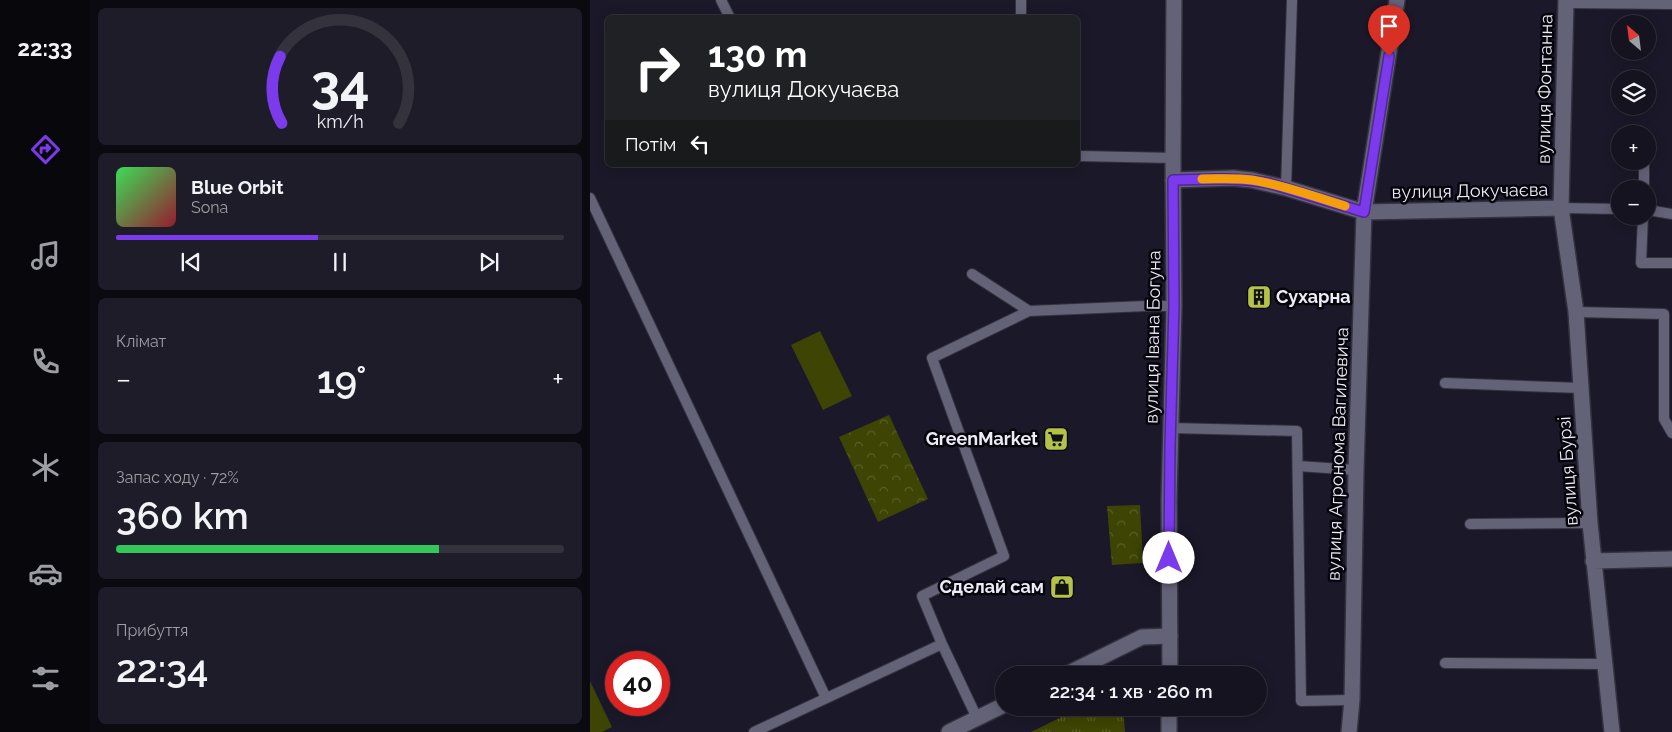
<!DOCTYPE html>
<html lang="uk">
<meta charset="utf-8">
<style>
body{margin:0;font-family:Raleway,sans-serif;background:#1d1c28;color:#f1f3f6;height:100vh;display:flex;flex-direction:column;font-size:19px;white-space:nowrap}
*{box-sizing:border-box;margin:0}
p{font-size:16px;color:#9d9ea4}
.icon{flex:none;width:28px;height:28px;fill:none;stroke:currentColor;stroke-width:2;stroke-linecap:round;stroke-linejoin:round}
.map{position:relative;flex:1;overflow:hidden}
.side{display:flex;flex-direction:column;gap:8px;padding:8px;background:#0b0a11;width:500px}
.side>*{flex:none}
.banner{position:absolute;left:15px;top:15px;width:475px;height:152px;border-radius:8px;box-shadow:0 2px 12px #0003,0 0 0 1px #33323d;background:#202124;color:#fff;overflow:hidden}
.needle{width:32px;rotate:332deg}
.tools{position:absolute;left:1021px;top:15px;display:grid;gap:10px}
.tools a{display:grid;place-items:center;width:45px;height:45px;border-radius:50%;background:#14131f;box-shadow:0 2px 12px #0003,0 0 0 1px #33323d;font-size:25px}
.speed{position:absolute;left:15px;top:651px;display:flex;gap:10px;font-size:25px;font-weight:700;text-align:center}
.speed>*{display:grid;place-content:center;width:65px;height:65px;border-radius:50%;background:#14131f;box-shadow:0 2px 12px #0003,0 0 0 1px #33323d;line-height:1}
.speed .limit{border:8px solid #d22;background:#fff;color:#111}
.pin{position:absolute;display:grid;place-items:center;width:42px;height:42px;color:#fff;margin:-51px -21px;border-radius:50% 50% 50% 0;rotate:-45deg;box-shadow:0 0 5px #0007}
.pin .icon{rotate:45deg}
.me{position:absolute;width:55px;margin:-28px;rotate:0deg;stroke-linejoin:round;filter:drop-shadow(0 0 4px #0008)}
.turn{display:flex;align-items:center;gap:18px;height:105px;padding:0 20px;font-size:22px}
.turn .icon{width:65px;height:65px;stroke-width:2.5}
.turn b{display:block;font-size:35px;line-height:42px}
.then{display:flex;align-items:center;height:48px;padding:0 20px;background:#0003;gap:10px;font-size:19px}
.big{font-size:38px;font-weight:600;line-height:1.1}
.side .card{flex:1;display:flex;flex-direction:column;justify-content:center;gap:8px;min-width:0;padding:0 18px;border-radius:8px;background:#1d1c28}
.side .dial{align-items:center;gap:0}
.dial svg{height:130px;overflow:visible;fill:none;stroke:#33323d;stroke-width:7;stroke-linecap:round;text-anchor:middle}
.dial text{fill:#f1f3f6;stroke:none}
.song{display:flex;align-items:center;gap:15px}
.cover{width:60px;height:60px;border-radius:8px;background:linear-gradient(135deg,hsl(130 70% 55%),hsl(350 70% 35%))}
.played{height:5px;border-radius:2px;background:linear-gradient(90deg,#7c3aed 45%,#33323d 45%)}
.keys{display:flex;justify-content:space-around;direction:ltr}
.heat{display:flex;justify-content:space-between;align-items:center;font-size:28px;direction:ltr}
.charge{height:8px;border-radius:4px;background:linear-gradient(90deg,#34c759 72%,#33323d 0)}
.trip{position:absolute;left:405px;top:666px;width:272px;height:50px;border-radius:25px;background:#14131f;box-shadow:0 2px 12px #0003,0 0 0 1px #33323d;font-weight:600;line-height:50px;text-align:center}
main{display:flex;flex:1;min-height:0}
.tab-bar{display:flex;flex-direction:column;width:90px;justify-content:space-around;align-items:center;background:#08080c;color:#9d9ea4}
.tab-bar .icon{width:35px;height:35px}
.tab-bar .selected{color:#7c3aed}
.tab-bar b{font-size:22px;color:#f1f3f6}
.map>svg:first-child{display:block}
.grass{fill:url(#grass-tufts)}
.park{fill:url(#park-crowns)}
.pitch{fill:#3e4403}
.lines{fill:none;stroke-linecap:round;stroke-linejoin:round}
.lane-casing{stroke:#34323f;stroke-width:12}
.street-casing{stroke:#34323f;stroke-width:18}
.secondary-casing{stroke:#34323f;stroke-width:18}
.lane{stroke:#646277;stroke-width:10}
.street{stroke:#646277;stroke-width:15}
.secondary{stroke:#646277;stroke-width:15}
.route-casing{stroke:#51269a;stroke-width:12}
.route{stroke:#7c3aed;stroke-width:9}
.slow{stroke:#f59e0b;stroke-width:9}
.labels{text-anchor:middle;stroke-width:5;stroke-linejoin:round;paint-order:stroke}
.street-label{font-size:18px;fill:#ecebf7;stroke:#06050c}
.poi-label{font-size:18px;font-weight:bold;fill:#ecebf7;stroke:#06050c;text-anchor:end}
</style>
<main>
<nav class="tab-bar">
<b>22:33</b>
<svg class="icon selected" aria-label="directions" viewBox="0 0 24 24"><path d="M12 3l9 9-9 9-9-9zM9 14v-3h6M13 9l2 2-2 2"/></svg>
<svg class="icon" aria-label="music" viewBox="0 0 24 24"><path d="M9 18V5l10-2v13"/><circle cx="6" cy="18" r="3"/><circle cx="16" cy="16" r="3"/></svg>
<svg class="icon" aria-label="phone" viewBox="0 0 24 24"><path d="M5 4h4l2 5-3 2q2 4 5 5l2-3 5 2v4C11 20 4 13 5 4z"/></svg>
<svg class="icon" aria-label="climate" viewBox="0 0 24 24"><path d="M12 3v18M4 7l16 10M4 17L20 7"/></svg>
<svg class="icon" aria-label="car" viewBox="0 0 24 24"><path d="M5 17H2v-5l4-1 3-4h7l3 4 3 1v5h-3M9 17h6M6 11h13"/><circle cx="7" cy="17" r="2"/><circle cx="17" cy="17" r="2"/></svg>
<svg class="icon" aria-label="filters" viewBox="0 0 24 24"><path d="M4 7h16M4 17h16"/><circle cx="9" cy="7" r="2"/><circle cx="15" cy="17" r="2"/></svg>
</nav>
<section class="side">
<div class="card dial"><svg viewBox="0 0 100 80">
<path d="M14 69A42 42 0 1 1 86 69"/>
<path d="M14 69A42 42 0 0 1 13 28" stroke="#7c3aed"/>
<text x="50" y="56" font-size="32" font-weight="700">34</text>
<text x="50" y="72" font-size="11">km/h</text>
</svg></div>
<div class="card">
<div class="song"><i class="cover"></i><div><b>Blue Orbit</b><p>Sona</p></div></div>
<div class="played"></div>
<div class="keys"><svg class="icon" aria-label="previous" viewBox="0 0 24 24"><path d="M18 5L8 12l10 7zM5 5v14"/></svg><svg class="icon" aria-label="pause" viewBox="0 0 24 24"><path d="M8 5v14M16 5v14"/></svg><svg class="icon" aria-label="next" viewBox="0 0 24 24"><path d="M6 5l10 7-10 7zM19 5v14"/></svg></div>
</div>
<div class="card"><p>Клімат</p>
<div class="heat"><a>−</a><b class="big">19°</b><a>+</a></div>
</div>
<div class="card"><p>Запас ходу · 72%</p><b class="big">360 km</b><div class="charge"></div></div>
<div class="card"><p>Прибуття</p><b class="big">22:34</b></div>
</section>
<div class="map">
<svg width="1082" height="732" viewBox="0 0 1082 732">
<defs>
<pattern id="grass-tufts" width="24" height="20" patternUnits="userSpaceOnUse" patternTransform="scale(1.25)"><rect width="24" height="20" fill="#3e4403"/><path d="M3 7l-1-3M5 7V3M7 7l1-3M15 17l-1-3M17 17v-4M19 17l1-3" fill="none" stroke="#5a5f28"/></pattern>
<pattern id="park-crowns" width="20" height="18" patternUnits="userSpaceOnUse" patternTransform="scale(1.25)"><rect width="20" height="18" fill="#3e4403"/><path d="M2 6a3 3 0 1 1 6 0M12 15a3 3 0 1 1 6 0" fill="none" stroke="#5a5f28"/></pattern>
</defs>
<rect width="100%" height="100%" fill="#1b1929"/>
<path class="grass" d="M490,708H533L535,732H441Z"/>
<path class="park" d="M299,415L338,499L288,522L249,437Z
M550,505L553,563L522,565L517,506Z"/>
<path class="pitch" d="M230,331L262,396L233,410L201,345Z
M0,681L22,727L12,732H0Z"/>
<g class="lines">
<defs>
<path id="lane" d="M131,0L140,18
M976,3L1082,4
M431,18V0
M488,156L583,158
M696,188L702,0
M1054,189V161
M0,198L236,698
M971,208L1030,209
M1058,210L1082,214
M1053,216L1051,263H1082
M382,274L439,311
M986,312L1074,314V419L1082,433
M855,383L991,388
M580,428L707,431L711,701L762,700
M708,466L766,470
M880,524L1000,523
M352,644L332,596L414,556L342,358L439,311L556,306H584
M855,663L1014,664
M164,732L352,644L387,718"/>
<path id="street" d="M976,0L971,208L986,312L1000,523L1022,732
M583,180L643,178L662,180L696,188L774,212L971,208
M1003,561L1082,559
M475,675L552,637L580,636
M359,732L414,705
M759,732L762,700L766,470L774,212L807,0"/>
<path id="secondary" d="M580,675L579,500L584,306L583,158L584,0
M579,732V708"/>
</defs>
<use href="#lane" class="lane-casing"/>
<use href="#street" class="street-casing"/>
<use href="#secondary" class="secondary-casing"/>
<use href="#lane" class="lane"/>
<use href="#street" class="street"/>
<use href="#secondary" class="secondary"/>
</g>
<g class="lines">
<defs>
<path id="route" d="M579,558L580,446L584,306L583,180C615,179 647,177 678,183L774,212L799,56"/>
</defs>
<use href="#route" class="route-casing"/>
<use href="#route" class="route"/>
<path class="slow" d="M612,179C629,179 646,178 662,180C694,185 725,197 755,206"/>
</g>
<defs>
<symbol id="building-square" viewBox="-11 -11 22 22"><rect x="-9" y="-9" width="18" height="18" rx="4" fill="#b4c24a" stroke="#06050c"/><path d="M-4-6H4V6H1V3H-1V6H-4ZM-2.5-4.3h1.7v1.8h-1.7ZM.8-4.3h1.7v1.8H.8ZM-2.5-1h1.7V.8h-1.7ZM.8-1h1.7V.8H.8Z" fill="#111"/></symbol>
<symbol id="supermarket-square" viewBox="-11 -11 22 22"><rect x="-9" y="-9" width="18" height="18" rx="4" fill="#b4c24a" stroke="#06050c"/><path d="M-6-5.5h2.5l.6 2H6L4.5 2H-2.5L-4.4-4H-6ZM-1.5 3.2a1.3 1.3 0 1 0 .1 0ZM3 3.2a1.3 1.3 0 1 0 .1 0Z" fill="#111"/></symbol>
<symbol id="shop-square" viewBox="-11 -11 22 22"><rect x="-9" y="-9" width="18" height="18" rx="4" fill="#b4c24a" stroke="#06050c"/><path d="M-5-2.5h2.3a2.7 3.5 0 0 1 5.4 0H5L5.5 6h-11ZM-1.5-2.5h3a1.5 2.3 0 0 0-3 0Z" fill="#111"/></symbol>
</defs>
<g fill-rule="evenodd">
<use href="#building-square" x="655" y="283" width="28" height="28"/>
<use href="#supermarket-square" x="452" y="425" width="28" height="28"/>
<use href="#shop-square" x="458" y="573" width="28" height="28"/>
</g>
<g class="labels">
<g class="street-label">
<text transform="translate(955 89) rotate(-89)" y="6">вулиця Фонтанна</text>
<text transform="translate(880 191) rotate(-1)" y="6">вулиця Докучаєва</text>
<text transform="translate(563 337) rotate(-89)" y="6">вулиця Івана Богуна</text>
<text transform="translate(748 454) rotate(-88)" y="6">вулиця Агронома Вагилевича</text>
<text transform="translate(978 471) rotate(-94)" y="6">вулиця Бурзі</text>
</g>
<g class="poi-label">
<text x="686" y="303" text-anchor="start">Сухарна</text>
<text x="448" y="445">GreenMarket</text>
<text x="454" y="593">Сделай сам</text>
</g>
</g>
</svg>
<div class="tools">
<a><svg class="needle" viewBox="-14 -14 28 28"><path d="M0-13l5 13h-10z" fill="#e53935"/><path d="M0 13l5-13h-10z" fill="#9d9ea4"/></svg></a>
<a><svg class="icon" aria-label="layers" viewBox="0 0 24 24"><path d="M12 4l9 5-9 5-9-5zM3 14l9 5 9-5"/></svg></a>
<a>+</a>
<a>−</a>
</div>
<div class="speed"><div class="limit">40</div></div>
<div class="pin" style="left:799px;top:56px;background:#d93025"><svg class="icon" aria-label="arrive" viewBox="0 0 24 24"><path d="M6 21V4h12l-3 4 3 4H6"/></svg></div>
<svg class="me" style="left:579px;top:558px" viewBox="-20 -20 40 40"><circle r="19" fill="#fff"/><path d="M0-13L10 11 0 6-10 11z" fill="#7c3aed"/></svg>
<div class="trip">22:34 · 1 хв · 260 m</div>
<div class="banner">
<div class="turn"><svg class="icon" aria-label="right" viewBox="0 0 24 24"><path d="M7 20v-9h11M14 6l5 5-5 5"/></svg><div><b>130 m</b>вулиця Докучаєва</div></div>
<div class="then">Потім<svg class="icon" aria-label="left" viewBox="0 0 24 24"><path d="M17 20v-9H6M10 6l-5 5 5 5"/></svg></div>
</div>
</div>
</main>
